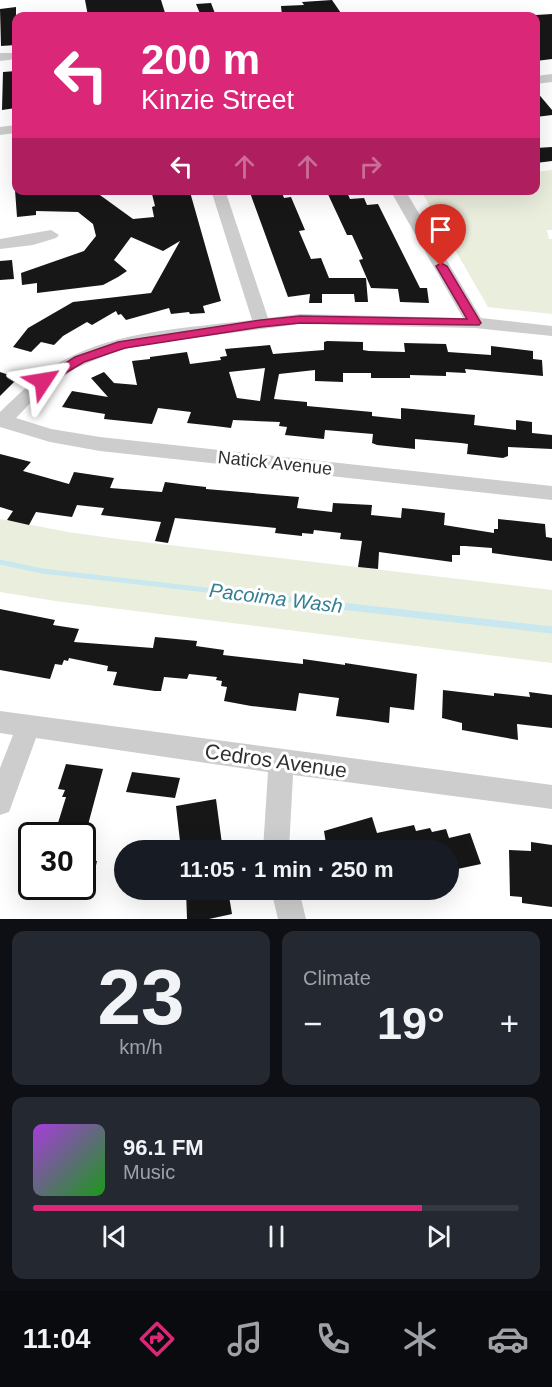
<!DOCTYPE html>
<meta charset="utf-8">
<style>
body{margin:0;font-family:Arial,sans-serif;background:#242831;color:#f1f3f6;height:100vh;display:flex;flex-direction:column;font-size:22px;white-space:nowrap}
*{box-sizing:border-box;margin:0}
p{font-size:20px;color:#9ea1a6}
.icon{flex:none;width:33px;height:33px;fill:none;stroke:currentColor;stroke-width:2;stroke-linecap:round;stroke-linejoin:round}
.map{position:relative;height:919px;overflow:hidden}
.side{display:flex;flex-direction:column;gap:12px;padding:12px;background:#0d0f14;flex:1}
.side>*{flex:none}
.banner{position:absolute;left:12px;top:12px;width:528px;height:183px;border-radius:12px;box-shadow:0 6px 24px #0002;background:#db2777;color:#fff;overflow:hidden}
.speed{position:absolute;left:18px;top:822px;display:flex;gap:12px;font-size:30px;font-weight:700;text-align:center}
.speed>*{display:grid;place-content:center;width:78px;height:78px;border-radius:50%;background:#171b24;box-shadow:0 6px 24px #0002;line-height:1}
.speed .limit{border:3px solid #111;border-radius:9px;background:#fff;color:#111}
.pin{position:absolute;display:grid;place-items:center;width:51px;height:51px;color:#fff;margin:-62px -26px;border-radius:50% 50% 50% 0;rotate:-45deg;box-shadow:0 0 6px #0007}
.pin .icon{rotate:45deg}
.me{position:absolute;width:66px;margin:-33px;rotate:57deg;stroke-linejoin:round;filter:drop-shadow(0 0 4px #0008)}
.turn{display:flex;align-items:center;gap:21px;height:126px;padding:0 30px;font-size:27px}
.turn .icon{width:78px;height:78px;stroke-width:2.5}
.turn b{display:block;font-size:42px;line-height:51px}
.lanes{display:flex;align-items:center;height:57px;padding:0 30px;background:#0003;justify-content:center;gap:30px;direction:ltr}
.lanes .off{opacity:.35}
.big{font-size:45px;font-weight:800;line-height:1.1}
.side .tile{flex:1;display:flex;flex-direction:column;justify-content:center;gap:9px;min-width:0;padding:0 21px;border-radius:12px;background:#242831}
.side .dial{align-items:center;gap:0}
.dial b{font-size:78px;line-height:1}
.song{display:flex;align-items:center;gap:18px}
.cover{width:72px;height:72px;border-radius:9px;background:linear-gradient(135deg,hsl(280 70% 55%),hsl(120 70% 35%))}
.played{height:6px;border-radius:3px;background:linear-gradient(90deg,#db2777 80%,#363941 80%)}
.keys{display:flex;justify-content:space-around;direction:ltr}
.heat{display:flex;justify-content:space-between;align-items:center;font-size:33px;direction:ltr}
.side .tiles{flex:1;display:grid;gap:12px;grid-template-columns:1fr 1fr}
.tile:last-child{grid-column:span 2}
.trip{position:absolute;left:114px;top:840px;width:345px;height:60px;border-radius:30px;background:#171b24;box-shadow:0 6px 24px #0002;font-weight:800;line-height:60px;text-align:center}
.menu{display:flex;height:96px;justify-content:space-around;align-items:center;background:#090b0e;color:#9ea1a6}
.menu .icon{width:42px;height:42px}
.menu .active{color:#db2777}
.menu b{font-size:27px;color:#f1f3f6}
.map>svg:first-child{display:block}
.green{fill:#eaeedd}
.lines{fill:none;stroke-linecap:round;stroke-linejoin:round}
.stream-far1{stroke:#c8e7ef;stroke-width:5}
.stream{stroke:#c8e7ef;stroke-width:7}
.building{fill:#171717;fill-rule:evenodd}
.minor{fill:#cdcdcd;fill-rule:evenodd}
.route{fill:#db2777;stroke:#8e194d;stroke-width:1.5}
.labels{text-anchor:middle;stroke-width:6;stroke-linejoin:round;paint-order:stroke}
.street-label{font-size:18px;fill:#303030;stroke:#fff}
.water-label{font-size:20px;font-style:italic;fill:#348093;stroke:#fff}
.near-street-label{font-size:21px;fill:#303030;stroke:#fff}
</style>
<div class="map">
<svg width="552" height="919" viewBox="0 0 552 919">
<rect width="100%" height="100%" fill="#fff"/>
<path class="green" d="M552,170V230H547L549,239H552V314L488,307L421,191L536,190V172Z
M0,519L68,532L118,539L552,590V663L55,601L0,592Z"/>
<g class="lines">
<path class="stream-far1" d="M0,562L42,571L319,603"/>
<path class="stream" d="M306,602L552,630"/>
</g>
<path class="building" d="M85,0H161L166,16H88Z
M332,0L343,16H282L281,6L304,5L302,2Z
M211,3L216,16H201L196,4Z
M16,7V45L1,46L0,9Z
M552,14V59L536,61V15Z
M16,71V108L2,110L3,72Z
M536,91L552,110V115L536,117Z
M552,147V161L536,163V148Z
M15,190L76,193L77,190H93L133,219L154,217L152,207L155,206L151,190L190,192L221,301L203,306L205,313L190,314L189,312L171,314L169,308L126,320L121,314L118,315L116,311L92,325L87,322L63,336L54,345L41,342L31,352L13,347L28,328L73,302L151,293L180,241L163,251L131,237L114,260L127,271L118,277L103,285L37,293V283L22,285L21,273L84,251L96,236L93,224L78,212L36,211V215L17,217Z
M249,190H281L284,198L291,197L305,230L299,231L311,259L321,258L329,278H366L368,302H355L354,294H322V303H309L310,294L288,297Z
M326,190H346L350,199L364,198L367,205L378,204L420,288H427L429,303L400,302L398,289L371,288L359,260L363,259L352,235H347Z
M12,260L14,279L0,280V261Z
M327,341L363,342V350L369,351L405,352L404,343L446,344L448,352L491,355V346L533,351V359L542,360L543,376L465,369L466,373L446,372V376L410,375V378H371V373H343V382L315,381V370L279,374L274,399L307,402V406L372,412V416L401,419V408L475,415L474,425L516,430V420L532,422V433L552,435V449L508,447V456L503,458L467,454L468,444L461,443L415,439V449L377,445L372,443L373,434L325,430L324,439L285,435L287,427L279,426L280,422L233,420L231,428L215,426L187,423L191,412L158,408L152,424L104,419L105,414L62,407L72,391L108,397L91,378L104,372L114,383L137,385L132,361L150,359V357L187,352L190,364L221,360L220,357L227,356L225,349L270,345L273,354L324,350V342ZM265,368L260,401L237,398L229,372Z
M0,372L18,378L0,396Z
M0,454L31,462L23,471L69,484L74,472L114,478L110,488L162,492L165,482L188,485L206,487V489L299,497L297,508L332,512L333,503L372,505L371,515L401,518L402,508L421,510L445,513L444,525L494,533V529H498V519L545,524L546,537L552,538V561L492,553V548L465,546H460V555H452V562L379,552L378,569L358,567L362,541L340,539L341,533L314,530L313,534L302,533V536L275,533L276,528L175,518L168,543L155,541L161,522L101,515L104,508L77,505L72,517L36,512L29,525L7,520L13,511L0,507Z
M0,609L55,620L53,625L79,629L74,642L153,648L155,637L197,641L196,646L224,650L223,655L303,664V659L345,665V663L417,674L414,710L390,707L389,723L369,720L336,716L339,698L299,693L296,711L251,706L224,701L227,687L221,686L222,681L216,680L217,677L189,674L187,679L164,677L161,691H155L113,685L117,672L107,671L108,666L69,658L68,661L64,660L62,665L55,664L50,679L0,670Z
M443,690L494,696V693L530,697L529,692L552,695V728L517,724L518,740L462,730V723L442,718Z
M66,764L103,769L85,836H54L66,797H62L65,790L58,789Z
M132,772L180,778L175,798L126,792Z
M216,799L222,844L209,846V850H181L176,806Z
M372,817L377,833L414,825L416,831L430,828L432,832L446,829L449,838L470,833L481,864L448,871V850H327L324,831Z
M531,842L552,845V907L522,903V897L510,896L509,850L531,851Z
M82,860L97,861L88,899L82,898Z
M186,890H228L232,914L209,919H187Z"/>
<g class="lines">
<path class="minor" d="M0,53H16V59L0,61Z
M552,74V82L536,84V76Z
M16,125V133L0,135V127Z
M211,190H225L268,318L300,314L463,318L390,190H405L481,318L552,326V336L475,328L300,324L148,344L116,351L76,368L41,392L16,418L51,429L100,437L552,486V500L100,451L50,442L0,427V412C20,393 39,373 64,360C120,330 189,328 252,320Z
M51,230L59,235L56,238L33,245L0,249V239Z
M0,711L552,785V809L293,775L289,850H263L268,772L36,738L9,812L0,815V768L13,735L0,733Z
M271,890H299L306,919H278Z"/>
</g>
<path class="route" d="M441,263L447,266L481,323L479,325L300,323L261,327L125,348L84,362L47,384H38L37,381L75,357L118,342L261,320L300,316L467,319L436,266Z"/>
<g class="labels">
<g class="street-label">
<text transform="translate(275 463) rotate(6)" y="6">Natick Avenue</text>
</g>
<g class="water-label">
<text transform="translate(276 598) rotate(7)" y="7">Pacoima Wash</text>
</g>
<g class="near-street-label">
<text transform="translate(276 761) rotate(8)" y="7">Cedros Avenue</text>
</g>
</g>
</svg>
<div class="speed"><div class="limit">30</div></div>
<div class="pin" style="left:441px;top:266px;background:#d93025"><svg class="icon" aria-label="arrive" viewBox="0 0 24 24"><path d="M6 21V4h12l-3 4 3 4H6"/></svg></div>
<svg class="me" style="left:43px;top:381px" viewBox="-20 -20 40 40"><path d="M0-17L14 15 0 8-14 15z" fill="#db2777" stroke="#fff" stroke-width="4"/></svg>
<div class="trip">11:05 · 1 min · 250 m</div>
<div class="banner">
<div class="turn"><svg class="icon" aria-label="left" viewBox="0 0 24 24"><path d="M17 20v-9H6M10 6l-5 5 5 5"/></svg><div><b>200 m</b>Kinzie Street</div></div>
<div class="lanes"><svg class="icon" aria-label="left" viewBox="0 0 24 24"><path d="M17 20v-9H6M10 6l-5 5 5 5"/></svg><svg class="icon off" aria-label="ahead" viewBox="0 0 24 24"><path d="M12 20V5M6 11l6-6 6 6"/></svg><svg class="icon off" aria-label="ahead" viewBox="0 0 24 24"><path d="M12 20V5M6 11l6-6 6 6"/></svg><svg class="icon off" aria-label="right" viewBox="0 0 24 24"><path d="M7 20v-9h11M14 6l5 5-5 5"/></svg></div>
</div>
</div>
<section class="side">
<div class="tiles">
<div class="tile dial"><b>23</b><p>km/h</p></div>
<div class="tile"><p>Climate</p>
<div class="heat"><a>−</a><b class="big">19°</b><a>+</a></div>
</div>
<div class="tile">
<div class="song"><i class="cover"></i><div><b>96.1 FM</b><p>Music</p></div></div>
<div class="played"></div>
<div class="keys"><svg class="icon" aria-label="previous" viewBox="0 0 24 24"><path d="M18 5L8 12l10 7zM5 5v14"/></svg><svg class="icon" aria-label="pause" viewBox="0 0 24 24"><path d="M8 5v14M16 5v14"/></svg><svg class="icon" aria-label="next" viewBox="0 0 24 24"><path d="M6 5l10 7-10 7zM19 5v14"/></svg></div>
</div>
</div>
</section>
<nav class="menu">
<b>11:04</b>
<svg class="icon active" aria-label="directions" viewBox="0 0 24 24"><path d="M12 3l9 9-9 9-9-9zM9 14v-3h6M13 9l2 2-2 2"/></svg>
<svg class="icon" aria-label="music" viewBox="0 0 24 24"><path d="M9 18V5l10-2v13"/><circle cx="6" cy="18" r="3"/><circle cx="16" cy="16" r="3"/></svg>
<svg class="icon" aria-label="phone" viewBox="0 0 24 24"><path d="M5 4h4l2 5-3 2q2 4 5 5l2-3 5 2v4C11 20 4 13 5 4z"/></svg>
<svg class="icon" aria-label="climate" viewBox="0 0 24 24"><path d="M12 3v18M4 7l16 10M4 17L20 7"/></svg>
<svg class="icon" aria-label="car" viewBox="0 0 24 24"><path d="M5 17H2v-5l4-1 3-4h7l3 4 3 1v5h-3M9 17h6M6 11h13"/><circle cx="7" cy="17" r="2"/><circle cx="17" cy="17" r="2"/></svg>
</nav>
